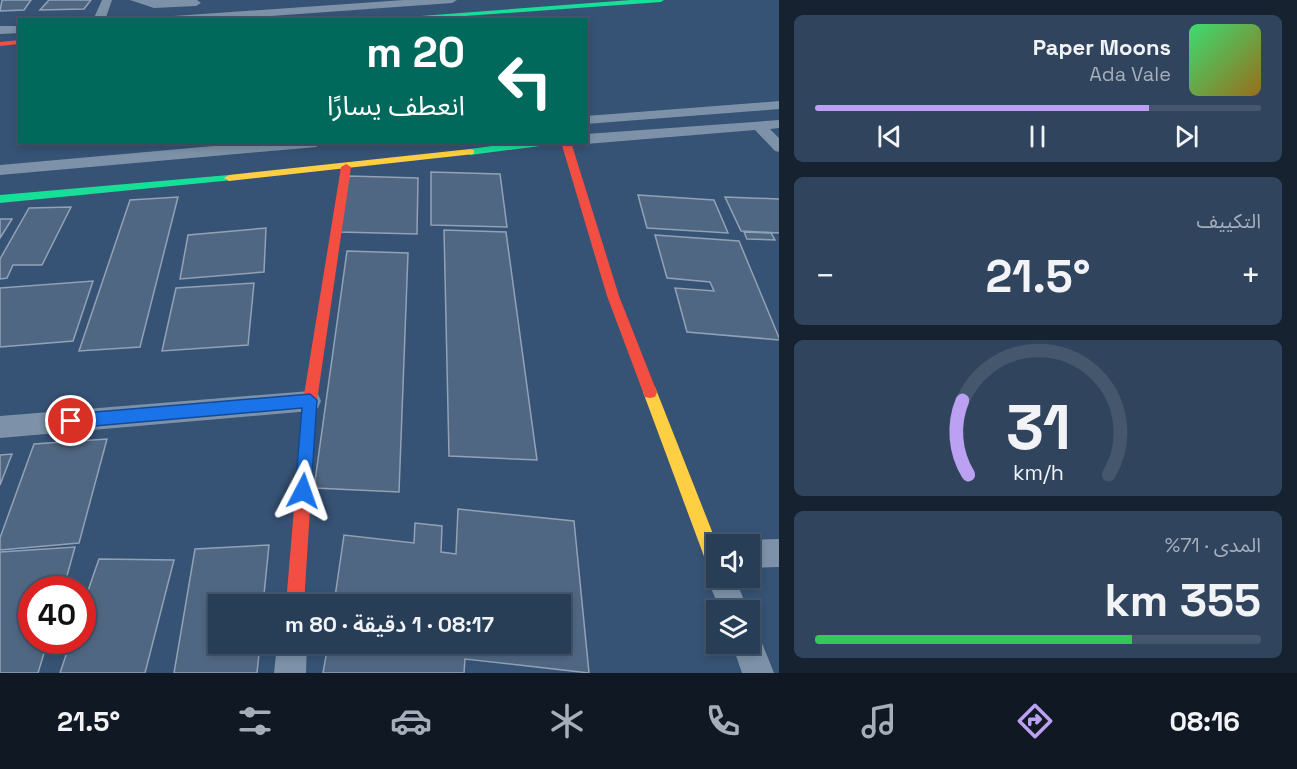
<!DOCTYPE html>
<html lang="ar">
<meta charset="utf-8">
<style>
body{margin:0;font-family:"Space Grotesk","Noto Sans Arabic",sans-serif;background:#30455d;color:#f1f3f6;direction:rtl;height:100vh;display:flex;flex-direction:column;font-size:22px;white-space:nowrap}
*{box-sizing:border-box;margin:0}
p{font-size:20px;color:#a5aeba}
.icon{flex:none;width:33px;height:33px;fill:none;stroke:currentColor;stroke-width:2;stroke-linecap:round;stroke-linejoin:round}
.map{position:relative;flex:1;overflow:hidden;direction:ltr}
.details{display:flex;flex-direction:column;gap:15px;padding:15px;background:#162230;width:518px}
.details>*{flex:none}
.hud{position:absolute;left:18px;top:18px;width:570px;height:126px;border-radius:0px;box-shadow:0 3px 9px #0003,0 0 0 2px #44576d;direction:rtl;background:#00695c;color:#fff;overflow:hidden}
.controls{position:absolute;left:706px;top:534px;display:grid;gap:12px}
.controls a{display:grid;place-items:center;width:54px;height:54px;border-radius:0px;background:#283e57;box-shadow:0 3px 9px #0003,0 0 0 2px #44576d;font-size:30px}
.speed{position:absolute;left:18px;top:576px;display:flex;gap:12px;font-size:30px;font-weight:700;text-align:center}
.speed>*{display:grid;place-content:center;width:78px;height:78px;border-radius:50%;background:#283e57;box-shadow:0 3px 9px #0003,0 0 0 2px #44576d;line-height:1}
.speed .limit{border:9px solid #d22;background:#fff;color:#111}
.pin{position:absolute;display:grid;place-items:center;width:51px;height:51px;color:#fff;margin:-26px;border:3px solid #fff;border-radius:50%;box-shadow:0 2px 6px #0007}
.me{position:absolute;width:66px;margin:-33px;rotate:4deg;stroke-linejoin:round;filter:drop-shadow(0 0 4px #0008)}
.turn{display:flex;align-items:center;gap:21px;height:126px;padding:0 24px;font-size:27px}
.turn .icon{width:78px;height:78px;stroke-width:2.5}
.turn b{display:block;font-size:42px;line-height:51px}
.big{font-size:45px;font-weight:600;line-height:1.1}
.details .tile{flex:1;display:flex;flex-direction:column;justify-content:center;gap:9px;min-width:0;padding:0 21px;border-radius:9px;background:#30455d}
.details .dial{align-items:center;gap:0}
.dial svg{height:156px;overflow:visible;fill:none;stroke:#44576d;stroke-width:7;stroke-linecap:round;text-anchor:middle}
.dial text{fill:#f1f3f6;stroke:none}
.song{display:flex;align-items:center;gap:18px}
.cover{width:72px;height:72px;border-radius:9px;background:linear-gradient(135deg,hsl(140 70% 55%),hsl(40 70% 35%))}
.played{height:6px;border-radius:3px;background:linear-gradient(90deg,#bca0f2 75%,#44576d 75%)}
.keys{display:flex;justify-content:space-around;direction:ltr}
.heat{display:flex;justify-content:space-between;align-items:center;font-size:33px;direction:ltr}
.charge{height:9px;border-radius:4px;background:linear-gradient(90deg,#34c759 71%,#44576d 0)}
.trip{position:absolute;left:208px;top:594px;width:363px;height:60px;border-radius:0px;background:#283e57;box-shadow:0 3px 9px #0003,0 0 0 2px #44576d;font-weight:600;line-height:60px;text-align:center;direction:rtl}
.tabs{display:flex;height:96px;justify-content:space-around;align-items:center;background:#101923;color:#a5aeba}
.tabs .icon{width:42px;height:42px}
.tabs .active{color:#bca0f2}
.tabs b{font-size:27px;color:#f1f3f6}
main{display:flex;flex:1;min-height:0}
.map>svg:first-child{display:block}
.building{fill:#506783;stroke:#92a2b6;stroke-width:1.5}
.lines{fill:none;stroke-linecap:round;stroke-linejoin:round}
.street{fill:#7d92a8;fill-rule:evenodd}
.fast{fill:#16e098;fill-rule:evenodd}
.slow{fill:#ffcf43;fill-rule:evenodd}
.jam{fill:#f24e42;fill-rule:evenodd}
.route{fill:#1a73e8;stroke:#114b97;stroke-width:1.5}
</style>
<main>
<section class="details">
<div class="tile">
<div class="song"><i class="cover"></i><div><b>Paper Moons</b><p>Ada Vale</p></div></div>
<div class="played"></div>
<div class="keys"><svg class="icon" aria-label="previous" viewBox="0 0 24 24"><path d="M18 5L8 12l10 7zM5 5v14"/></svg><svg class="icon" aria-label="pause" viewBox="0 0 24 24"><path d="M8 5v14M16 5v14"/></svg><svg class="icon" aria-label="next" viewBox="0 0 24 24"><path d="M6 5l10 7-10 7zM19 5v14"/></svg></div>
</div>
<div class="tile"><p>التكييف</p>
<div class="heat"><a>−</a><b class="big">21.5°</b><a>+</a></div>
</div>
<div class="tile dial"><svg viewBox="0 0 100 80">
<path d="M14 69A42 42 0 1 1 86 69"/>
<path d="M14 69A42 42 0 0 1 11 31" stroke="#bca0f2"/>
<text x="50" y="56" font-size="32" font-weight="700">31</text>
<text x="50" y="72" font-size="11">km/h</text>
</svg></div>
<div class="tile"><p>المدى · 71%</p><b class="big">355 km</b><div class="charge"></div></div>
</section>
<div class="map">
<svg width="780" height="673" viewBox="0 0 780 673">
<rect width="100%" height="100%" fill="#365274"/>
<path class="building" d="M2,0H31L24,10L0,11Z
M49,0H91L84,9L40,10Z
M431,172L500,174L507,227L431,225Z
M349,176L418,178L417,234L340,232Z
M638,195L714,200L728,233L647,228Z
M178,197L140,347L79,351L130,200Z
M725,197L780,199V233L741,231Z
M71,207L42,265H13L7,278L0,279V259L29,208Z
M0,219H12L0,238Z
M266,228L264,272L180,279L188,235Z
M444,230L506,232L537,460L449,456Z
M744,232L771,233L775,240L747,239Z
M655,235L739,241L780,340L687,332L675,288L714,291L710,282L667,278Z
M347,251L408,253L399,492L314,488Z
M93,281L73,341L0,347V288Z
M254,283L248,345L162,351L176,288Z
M107,439L79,543L0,550V538L34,444Z
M12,454L0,485V455Z
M458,509L574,521L589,673L465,659L464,673H323L328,644H561V604H334L344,535L414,543L415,523L442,526L441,552L456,554Z
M269,545L263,604H219V644H260L257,673H174L195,549Z
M75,547L63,590H32V640H48L38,673H0V552Z
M99,559L174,560L145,673H60L71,640H82V608Z"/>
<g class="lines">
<path class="street" d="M102,0H112L105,20H93Z
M130,0H197L201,3L196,6L154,8Z
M404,0H457L452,3L216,20H154L159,17Z
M0,26H20V33L0,34Z
M780,101V109L586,124V116Z
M780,120V128L770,129L780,139V152L775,151L755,130L586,144L582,142H586V134Z
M258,142H323L316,147L0,175V165Z
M310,391L318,394L321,401L318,408L310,411L0,438V416Z
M780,539V567L750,568V544H740L750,540Z
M717,566V578H735L748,610H720L707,578L711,568Z
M750,630L758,633L774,673H742L732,644H750Z
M277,644H307L306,673H274Z"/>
<path class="fast" d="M631,0H664L661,2L410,20H368Z
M521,142H553L548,145L470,155L465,152L470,149Z
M229,175L234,178L233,180L0,203V195Z"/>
<path class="slow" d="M470,149L474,150V154L229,181L224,178L229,175Z
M650,386L655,387L657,392L717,544V576L711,573L708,567L643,392L645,387Z"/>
<path class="jam" d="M20,40V44L0,46V42Z
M561,142H571L619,296L657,392L655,397L650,398L645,397L643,392L607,296Z
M346,164L351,167L317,401L304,604H286L303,401L341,167Z"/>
</g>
<path class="route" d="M310,394L317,400L311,491L309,497L303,500L297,497L295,491L302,408L71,428L66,426L64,421L66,416L71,414Z"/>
</svg>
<div class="controls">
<a><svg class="icon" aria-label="sound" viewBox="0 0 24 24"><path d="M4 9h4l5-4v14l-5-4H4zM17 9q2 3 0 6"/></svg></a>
<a><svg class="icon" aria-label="layers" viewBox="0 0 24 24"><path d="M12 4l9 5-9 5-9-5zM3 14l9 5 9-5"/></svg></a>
</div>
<div class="speed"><div class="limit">40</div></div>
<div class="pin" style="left:71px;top:421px;background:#d93025"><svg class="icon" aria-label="arrive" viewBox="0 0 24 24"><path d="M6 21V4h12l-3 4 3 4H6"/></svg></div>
<svg class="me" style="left:303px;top:491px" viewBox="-20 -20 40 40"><path d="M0-17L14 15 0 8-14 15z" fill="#1a73e8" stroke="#fff" stroke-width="4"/></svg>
<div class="trip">08:17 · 1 دقيقة · 80 m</div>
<div class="hud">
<div class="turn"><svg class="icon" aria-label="left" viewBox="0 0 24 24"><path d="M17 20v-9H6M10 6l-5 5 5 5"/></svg><div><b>20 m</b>انعطف يسارًا</div></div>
</div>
</div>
</main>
<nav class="tabs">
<b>08:16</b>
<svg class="icon active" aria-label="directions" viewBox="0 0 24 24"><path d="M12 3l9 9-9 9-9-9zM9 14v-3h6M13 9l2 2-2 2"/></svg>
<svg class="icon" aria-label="music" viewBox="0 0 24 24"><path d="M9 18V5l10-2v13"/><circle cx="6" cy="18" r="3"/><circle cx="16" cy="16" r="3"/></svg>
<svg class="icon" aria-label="phone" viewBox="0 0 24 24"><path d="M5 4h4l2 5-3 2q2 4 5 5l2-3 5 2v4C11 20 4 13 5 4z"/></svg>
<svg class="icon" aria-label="climate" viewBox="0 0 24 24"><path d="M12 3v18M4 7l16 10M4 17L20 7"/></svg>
<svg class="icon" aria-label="car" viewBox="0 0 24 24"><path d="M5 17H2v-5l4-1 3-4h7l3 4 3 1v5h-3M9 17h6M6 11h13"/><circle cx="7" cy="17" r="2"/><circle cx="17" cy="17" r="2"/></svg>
<svg class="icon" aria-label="filters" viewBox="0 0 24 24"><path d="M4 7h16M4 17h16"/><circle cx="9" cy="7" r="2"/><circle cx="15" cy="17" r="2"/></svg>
<b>21.5°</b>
</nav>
